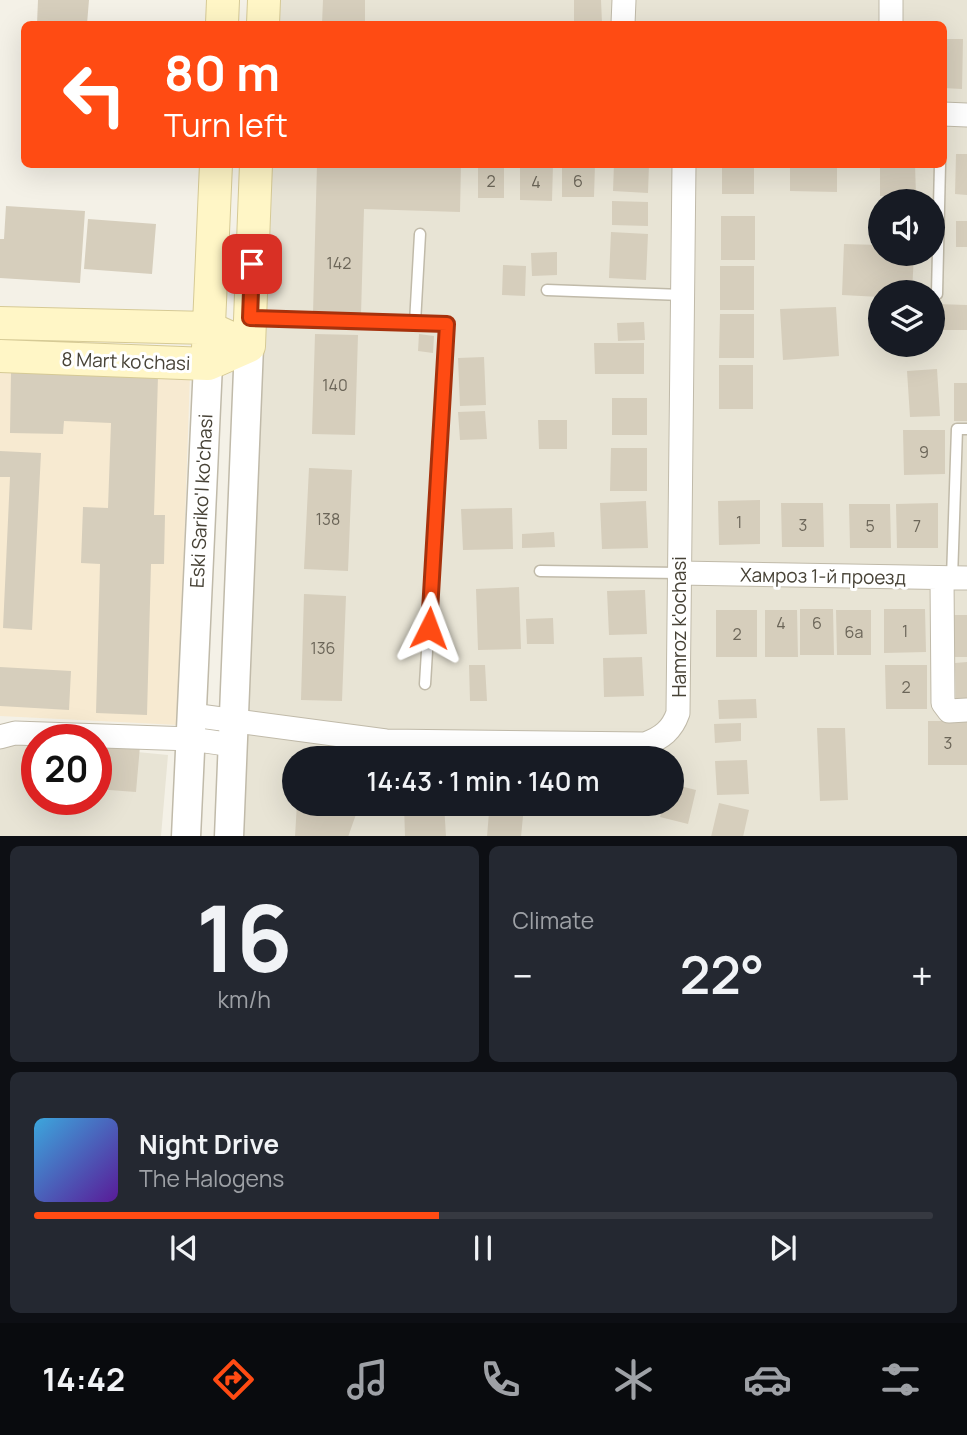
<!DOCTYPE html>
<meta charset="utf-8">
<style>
body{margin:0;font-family:Manrope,sans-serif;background:#242831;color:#f1f3f6;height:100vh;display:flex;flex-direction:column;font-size:26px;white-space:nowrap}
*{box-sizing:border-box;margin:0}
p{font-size:23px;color:#9ea1a6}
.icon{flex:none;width:38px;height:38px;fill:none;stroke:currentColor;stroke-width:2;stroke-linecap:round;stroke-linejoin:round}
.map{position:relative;height:836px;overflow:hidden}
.drawer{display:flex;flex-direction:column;gap:10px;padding:10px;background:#0d0f14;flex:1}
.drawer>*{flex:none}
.hud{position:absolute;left:21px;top:21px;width:926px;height:147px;border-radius:10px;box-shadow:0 7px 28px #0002;background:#ff4b13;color:#fff;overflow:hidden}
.tools{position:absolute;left:868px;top:189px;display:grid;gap:14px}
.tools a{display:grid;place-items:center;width:77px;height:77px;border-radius:50%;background:#171b24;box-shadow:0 7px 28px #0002;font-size:35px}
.speed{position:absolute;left:21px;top:724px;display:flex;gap:14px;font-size:35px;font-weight:700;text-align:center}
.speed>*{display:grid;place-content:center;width:91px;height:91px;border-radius:50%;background:#171b24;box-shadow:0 7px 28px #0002;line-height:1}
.speed .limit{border:10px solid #d22;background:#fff;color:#111}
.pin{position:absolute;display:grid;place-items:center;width:60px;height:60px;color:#fff;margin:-30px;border-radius:14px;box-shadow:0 4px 10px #0006}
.me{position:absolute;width:77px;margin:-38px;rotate:3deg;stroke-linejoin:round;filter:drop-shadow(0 0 5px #0008)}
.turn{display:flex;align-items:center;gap:24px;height:147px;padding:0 28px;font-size:32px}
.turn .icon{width:91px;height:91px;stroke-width:2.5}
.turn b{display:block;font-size:49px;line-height:60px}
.big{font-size:52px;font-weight:600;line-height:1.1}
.drawer .widget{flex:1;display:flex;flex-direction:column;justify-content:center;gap:10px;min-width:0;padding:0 24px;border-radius:10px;background:#242831}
.drawer .dial{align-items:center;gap:0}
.dial b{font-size:91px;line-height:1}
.song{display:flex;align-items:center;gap:21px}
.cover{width:84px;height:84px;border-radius:10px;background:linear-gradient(135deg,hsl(200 70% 55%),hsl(270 70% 35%))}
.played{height:7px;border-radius:4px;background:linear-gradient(90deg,#ff4b13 45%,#363941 45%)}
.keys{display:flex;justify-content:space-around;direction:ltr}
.heat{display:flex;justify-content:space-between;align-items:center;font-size:38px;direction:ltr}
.drawer .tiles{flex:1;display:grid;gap:10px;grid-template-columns:1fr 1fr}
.widget:last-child{grid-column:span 2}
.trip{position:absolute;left:282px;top:746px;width:402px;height:70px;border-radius:35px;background:#171b24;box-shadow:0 7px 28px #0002;font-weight:600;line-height:70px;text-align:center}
.tab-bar{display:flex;height:112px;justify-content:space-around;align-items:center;background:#090b0e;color:#9ea1a6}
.tab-bar .icon{width:49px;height:49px}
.tab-bar .active{color:#ff4b13}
.tab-bar b{font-size:32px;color:#f1f3f6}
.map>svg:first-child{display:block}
.residential{fill:#e8e4d5;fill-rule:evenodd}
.commercial{fill:#f7ead1}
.building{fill:#d6cebc}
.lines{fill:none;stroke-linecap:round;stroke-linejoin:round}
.service-casing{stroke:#c0baa9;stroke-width:13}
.minor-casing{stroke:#c0baa9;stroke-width:25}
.tertiary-casing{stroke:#c0baa9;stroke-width:31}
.secondary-casing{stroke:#d6ca95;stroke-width:34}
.service{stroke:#fff;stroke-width:10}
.minor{stroke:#fff;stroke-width:23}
.tertiary{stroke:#fff;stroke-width:28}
.secondary{stroke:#fff6c6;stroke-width:32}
.route-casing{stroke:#a6310c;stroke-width:18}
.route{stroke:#ff4b13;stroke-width:12}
.labels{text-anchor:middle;stroke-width:6;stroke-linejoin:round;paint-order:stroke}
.number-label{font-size:16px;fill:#6b6558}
.street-label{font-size:19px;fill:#474236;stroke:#fff}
</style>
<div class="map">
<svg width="967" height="837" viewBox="0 0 967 837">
<rect width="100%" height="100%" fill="#f4f1e7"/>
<path class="residential" d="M264,0H967V836L229,837L256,165L943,164V24H263ZM880,201H933V254H880ZM880,292H933V345H880ZM294,758H672V803H294Z
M4,740L37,743V800H96V748L168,755L161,836L0,837V748Z"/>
<path class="commercial" d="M0,365L190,374L178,725L0,716Z"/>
<path class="building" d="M38,0H89L87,24H37Z
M323,0H365V24H322Z
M574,0H601L602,23H574Z
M943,39H963L962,89L943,88Z
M956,154H967V195L955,194Z
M317,164H461L460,212L364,209L361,315L313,314Z
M478,164H504V198H478Z
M520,164H553L552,201L520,200Z
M562,164H595L594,197H562Z
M614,164H649L648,193L613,191Z
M722,164H754V194H722Z
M790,164H837V192L790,191Z
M880,164H915L916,196H880Z
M612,201L648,202V226L612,225Z
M6,206L85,211L80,283L0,278V239H4Z
M721,216H755V260H721Z
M88,219L156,224L152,274L84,269Z
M956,221H967V247H956Z
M611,232L648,234L646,280L609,278Z
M844,244L880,245V254H914L912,292H880V297L842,295Z
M557,252V275L532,276L531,253Z
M503,265L526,266L525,296L502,295Z
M720,266H754V310H720Z
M937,304L967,305V330H936Z
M836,307L839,356L783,360L780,309Z
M720,314H754V358H719Z
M644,322L645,340L618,341L617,323Z
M315,334L358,335L355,435L312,434Z
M419,334L434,336L433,353L418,351Z
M594,343H644V374H595Z
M484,357L486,405L460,406L458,358Z
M719,365H753V409H719Z
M937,369L940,416L910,417L907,371Z
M11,372L158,376L154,515H165L164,564H151L147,715L96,713L100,564L81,563L83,507L108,508L111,423L64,421L63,434L10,433Z
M954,383H967V421H954Z
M612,398H647V435H612Z
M485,411L487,439L460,440L458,412Z
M538,420H567V449H539Z
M903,430H945V474L904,475Z
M611,448H647V491H610Z
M0,451L41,453L32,630L3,628L10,477H0Z
M309,468L352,470L348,571L304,569Z
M760,500V544L719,545L718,501Z
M646,501L648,548L602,549L600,503Z
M781,503H823L824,547H782Z
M938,503V548H897L896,504Z
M849,504H890L891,548H850Z
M512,508L513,549L463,550L461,509Z
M554,532L555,547L522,548V534Z
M519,587L521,649L478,650L476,589Z
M645,590L647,634L609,635L607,591Z
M304,594L346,596L342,701L301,700Z
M800,609H833L834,655H800Z
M884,609H925L926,652L884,653Z
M716,610H757V657H716Z
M765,610H797L798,657H765Z
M836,610H871V655H837Z
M952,615H967V657H953Z
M553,618L554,644H527L526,619Z
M642,657L644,696L604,697L603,658Z
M967,662V700H956L955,663Z
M469,665H485L487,701H470Z
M885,665H927V709H886Z
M0,667L71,671L69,710L0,706Z
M756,699L757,718L719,719L718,700Z
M928,721H967V765H928Z
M741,723V741L715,743L714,724Z
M817,728H845L848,800L820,801Z
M96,743L140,746L136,792L96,789Z
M747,760L749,794L717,795L715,761Z
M672,784L696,790L688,824L660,817L664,803H672Z
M297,803H360L348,837H295Z
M404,803H444L446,837H405Z
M522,803H557L556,810Z
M719,803L749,810L743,837H711Z
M489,812L523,816L521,837H487Z"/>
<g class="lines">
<defs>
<path id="service" d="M547,290L682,295
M937,294L940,164
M253,319L447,324L425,684
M415,323L420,234
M540,571L679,573
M952,578L957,429H967"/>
<path id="minor" d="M623,24L624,0
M891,24V0
M943,114L967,115
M679,573L967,578
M942,578L943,703L949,711L967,710
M192,715L386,741L645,744C662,738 672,730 678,713L684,164
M0,737L15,733L191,739L233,745"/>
<path id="tertiary" d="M186,837L208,364
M229,837L249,346"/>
<path id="secondary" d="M222,24L223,0
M263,24L264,0
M0,323L209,328L249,346
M249,346L256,164
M208,348L216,164
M0,356L208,364L249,346"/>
</defs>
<use href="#service" class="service-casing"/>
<use href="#minor" class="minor-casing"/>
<use href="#tertiary" class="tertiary-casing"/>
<use href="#secondary" class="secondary-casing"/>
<use href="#service" class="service"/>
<use href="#minor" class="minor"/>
<use href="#tertiary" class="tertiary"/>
<use href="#secondary" class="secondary"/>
</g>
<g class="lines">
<defs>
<path id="route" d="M252,264L250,318L447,324L429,628"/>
</defs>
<use href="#route" class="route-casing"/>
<use href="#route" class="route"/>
</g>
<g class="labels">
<g class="number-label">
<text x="491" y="187">2</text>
<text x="578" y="187">6</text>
<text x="536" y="188">4</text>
<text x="339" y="269">142</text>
<text x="335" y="391">140</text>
<text x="924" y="458">9</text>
<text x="328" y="525">138</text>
<text x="739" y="528">1</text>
<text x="803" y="531">3</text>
<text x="870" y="532">5</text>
<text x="917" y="532">7</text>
<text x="781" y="629">4</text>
<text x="817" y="629">6</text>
<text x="905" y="637">1</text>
<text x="854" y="638">6a</text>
<text x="737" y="640">2</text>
<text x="323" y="654">136</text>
<text x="906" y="693">2</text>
<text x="948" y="749">3</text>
</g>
<g class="street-label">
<text transform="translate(126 361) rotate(2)" y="7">8 Mart ko'chasi</text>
<text transform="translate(201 501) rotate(-87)" y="7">Eski Sariko'l ko'chasi</text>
<text transform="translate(823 576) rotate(1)" y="7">Хамроз 1-й проезд</text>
<text transform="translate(679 627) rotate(-90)" y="7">Hamroz k'ochasi</text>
</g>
</g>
</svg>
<div class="tools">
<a><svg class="icon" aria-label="sound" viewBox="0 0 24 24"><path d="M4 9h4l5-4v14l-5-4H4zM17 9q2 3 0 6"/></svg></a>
<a><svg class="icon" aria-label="layers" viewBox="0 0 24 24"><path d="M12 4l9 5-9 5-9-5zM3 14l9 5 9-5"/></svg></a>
</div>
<div class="speed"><div class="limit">20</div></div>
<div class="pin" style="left:252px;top:264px;background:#d93025"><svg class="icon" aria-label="arrive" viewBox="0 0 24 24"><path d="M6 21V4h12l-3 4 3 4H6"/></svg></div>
<svg class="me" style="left:429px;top:628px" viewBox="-20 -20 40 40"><path d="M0-17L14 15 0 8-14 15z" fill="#ff4b13" stroke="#fff" stroke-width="4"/></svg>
<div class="trip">14:43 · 1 min · 140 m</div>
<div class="hud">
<div class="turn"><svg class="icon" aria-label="left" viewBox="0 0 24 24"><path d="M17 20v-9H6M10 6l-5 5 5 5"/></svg><div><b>80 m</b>Turn left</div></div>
</div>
</div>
<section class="drawer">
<div class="tiles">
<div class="widget dial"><b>16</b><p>km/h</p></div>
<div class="widget"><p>Climate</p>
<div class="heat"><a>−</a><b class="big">22°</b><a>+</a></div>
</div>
<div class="widget">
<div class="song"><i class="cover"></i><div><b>Night Drive</b><p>The Halogens</p></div></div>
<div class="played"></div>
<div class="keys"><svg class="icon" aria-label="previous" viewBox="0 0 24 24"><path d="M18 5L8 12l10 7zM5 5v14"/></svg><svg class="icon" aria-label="pause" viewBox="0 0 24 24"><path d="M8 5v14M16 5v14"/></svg><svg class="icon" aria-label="next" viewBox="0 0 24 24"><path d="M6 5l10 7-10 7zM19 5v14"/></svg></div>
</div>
</div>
</section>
<nav class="tab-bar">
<b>14:42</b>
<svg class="icon active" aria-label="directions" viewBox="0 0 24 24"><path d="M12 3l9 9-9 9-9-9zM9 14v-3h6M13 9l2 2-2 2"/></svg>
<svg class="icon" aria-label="music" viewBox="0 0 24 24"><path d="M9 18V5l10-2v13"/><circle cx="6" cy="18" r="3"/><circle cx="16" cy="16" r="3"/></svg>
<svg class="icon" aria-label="phone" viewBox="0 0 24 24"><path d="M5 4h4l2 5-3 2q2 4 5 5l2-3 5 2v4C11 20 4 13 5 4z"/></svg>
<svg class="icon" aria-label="climate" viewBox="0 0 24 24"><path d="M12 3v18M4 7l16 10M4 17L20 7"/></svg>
<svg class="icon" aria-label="car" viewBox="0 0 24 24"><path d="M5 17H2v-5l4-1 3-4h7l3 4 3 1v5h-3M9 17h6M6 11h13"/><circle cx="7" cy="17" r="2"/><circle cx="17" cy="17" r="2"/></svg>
<svg class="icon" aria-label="filters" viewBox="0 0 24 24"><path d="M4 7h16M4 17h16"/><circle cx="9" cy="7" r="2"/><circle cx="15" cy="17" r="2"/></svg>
</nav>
